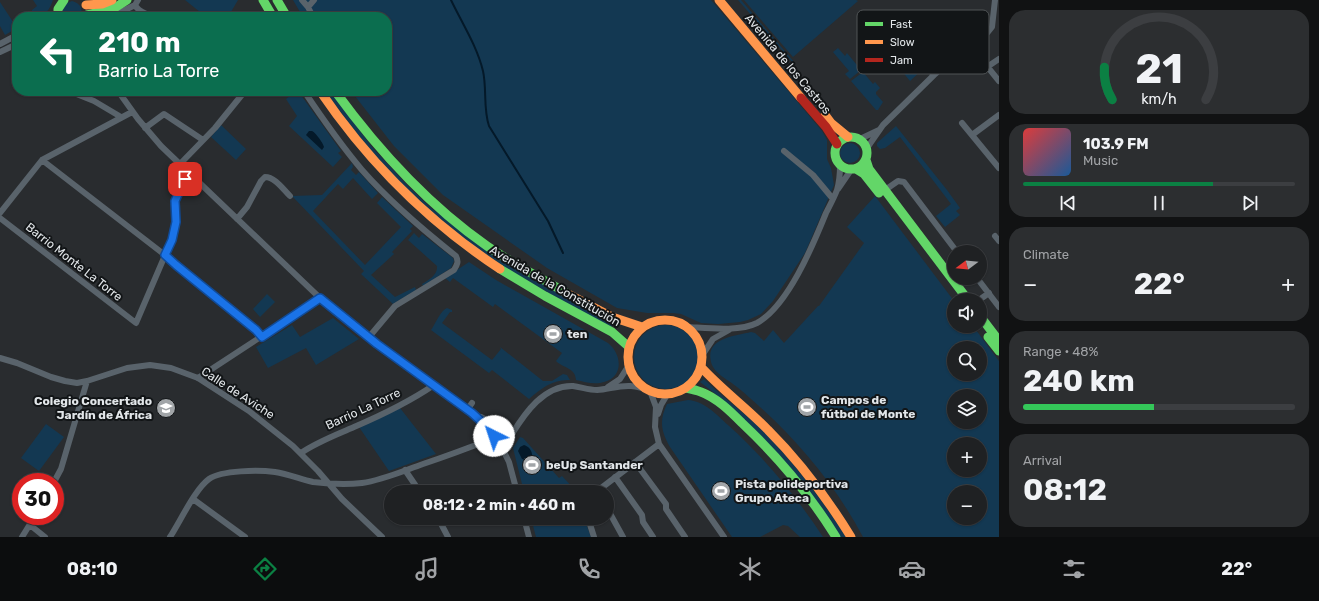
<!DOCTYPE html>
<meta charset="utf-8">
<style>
body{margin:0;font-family:Rubik,sans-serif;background:#2c2e30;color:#f1f3f6;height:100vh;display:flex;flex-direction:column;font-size:15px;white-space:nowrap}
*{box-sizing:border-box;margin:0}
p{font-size:13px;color:#a1a3a6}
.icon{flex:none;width:22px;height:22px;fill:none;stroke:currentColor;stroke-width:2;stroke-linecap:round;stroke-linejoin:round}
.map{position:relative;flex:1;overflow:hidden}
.panel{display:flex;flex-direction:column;gap:10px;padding:10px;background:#111213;width:320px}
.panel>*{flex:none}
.top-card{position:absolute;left:12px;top:12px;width:380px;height:84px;border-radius:16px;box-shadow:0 1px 3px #0004,0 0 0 1px #3c3e41;background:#0b6e4f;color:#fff;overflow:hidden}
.needle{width:26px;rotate:254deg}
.controls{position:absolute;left:947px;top:245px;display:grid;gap:8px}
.controls a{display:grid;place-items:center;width:40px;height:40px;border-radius:50%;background:#1f2123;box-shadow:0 1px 3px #0004,0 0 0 1px #3c3e41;font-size:20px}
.speed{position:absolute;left:12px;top:473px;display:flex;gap:8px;font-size:20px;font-weight:700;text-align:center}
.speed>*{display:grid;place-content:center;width:52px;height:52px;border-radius:50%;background:#1f2123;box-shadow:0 1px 3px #0004,0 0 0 1px #3c3e41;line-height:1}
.speed .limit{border:6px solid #d22;background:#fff;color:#111}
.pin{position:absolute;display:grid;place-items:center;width:34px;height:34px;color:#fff;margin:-17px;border-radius:8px;box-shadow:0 2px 6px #0006}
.me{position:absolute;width:44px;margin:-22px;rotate:319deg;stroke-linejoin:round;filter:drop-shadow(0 0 3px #0008)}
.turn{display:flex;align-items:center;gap:14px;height:84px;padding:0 20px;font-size:18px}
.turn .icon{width:52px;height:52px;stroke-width:2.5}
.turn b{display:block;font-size:28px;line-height:34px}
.big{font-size:30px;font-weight:700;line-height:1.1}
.panel .card{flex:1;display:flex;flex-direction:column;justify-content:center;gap:6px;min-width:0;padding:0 14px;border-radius:16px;background:#2c2e30}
.panel .dial{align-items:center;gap:0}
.dial svg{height:104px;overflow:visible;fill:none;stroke:#3c3e41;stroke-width:7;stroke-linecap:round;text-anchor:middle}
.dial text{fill:#f1f3f6;stroke:none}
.song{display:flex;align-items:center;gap:12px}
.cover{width:48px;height:48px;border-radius:6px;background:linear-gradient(135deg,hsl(0 70% 55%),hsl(210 70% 35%))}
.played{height:4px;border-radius:2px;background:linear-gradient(90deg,#0b8043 70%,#3c3e41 70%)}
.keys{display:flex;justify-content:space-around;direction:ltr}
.heat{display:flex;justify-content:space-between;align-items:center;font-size:22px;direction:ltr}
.charge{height:6px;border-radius:3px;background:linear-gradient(90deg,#34c759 48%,#3c3e41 0)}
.trip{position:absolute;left:384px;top:485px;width:230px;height:40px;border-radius:20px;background:#1f2123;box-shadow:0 1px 3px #0004,0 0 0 1px #3c3e41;font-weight:700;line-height:40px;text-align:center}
.tab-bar{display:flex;height:64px;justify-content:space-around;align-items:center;background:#0c0d0e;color:#a1a3a6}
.tab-bar .icon{width:28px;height:28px}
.tab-bar .on{color:#0b8043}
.tab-bar b{font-size:18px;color:#f1f3f6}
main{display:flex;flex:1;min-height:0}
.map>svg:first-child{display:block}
.green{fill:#133852;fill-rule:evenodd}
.water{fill:#041929}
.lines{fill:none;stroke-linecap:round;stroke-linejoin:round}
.stream{stroke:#041929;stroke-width:2}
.street{stroke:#59636b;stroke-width:6}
.fast{stroke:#63d668;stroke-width:9}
.slow{stroke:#ff974d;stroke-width:9}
.jam{stroke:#b3261e;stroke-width:9}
.route-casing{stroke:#114b97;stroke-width:10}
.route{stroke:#1a73e8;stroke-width:7}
.labels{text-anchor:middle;stroke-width:4;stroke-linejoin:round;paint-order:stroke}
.street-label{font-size:12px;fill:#e2e6e9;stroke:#121517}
.poi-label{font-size:12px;font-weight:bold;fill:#e2e6e9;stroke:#121517;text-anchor:start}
.key{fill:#121517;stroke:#505456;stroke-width:1}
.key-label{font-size:11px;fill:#e2e6e9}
</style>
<main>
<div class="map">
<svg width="999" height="537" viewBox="0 0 999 537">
<rect width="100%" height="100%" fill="#292c2f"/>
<path class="green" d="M33,0H53C47,18 39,17 22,17L32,12V10L37,6Z
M185,0H238L228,17H197L200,12Z
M293,0H711L822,131L827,140V159L831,168L834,185L805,253L773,301L761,314L748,320L740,322L718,324L701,323L681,314L673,313H647L617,308L547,268L443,195L394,146L351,91H387V17H303Z
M738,0H741L794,62L793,63Z
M744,0H856L858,1L793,57Z
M72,1C80,3 84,9 80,17H64C61,13 63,9 65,4Z
M0,2L17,28L5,35L0,26Z
M838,48L845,56L847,53L861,70L850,79L845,74L849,71L833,52Z
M911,52L924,68L910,81L897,65Z
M863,72L873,84L875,82L880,88L876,92V94L883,102L878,110H876L851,81Z
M290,91H298L341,151L338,153L342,157L333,167L289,126L297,116L286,99L291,95Z
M325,91H330L372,147L408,186L431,208L560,295L613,324L611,328L536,286L493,260L458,235L420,203L369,150Z
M221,125L246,149L236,160L211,137Z
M896,126L947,190L960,208L956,211L960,215L945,227L936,216L951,204L900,137L885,148L880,149L877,146V143Z
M840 153a10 10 0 1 1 20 0a10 10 0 1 1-20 0Z
M352,163L353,167L351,170L356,175L359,172L378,193L372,199L353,178L343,189L338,184L313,211L365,265L401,227L377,203L382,197L413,226L410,229L412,231L392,252L394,254L371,275L395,297L415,287L416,290L393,304L361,274L364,271L292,196L322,195Z
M875,196L954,301V326H973L999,361V537H863C837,488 801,444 760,407C752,400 745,393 737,387C729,380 714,374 711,362C705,338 735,336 751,332L755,333L764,341L773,330L784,343L818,306H819L864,243L847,227ZM954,348H980V374H954ZM954,396H980V422H954ZM954,444H980V470H954ZM954,492H980V518H954Z
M414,233L419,238L422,234L453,258L454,261L451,268L423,286L422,284C429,280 438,275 437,266L408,240Z
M469,262L496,280L608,343C622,354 624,377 604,382C595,385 585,382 576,380C575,367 564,369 556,361L562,353L495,304L493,307L453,278L450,282L445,278Z
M267,294L275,302L260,317L253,309Z
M447,308L452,310V312H450L442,323L492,360L501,349L500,347L543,381H552L563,374L567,375L570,380C554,379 541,388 529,399L492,370L489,373L431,330C436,323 440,311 447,308Z
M333,318L359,339L316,365L306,348L268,368L256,347L292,325L300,337Z
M634 357a32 32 0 1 1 64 0a32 32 0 1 1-64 0Z
M704,379C721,396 741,410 759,427C792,460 820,497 846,537H840L722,399L700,382Z
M688,400C704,401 716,414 728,425C765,458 796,496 823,537H800L788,526L783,525L760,537H732L670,447C661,431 659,421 667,404Z
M400,408L436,454L389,471L359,427Z
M46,424L64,437L39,471L21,458Z
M520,437L523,438L559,478L562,476L577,492H524L513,448Z
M531,518H584L591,537H536Z"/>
<path class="water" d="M309,131H312C316,133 323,143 324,147L322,150L306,135Z
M524,445C530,447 533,452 532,458L528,461L522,459L518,451L520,447Z"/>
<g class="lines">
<path class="stream" d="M451,0C462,23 477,46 483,71C487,89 483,108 489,126L548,221L563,253"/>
<path class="street" d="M138,0L135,5C138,12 146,13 152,17
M302,0L308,7L313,17
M308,7L314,0
M50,17L57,13
M111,17L135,5
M890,21L934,75
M0,44L17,35
M970,45L999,81
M0,52L17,44
M987,67L999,59
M69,91L94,101L121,117
M118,91L138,119L161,146L320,298L377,344L472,413L494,433
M304,91C322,118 341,145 362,170C390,202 423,230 456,256C459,262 457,265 454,270L395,306L369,337
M962,123L999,168
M145,128L164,114L203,140
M972,135L999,115
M860,139L879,130
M867,148L883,125L934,75L958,54L988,32L992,27L995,0
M784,151L813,175L833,199
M42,160L165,255L256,330L262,337
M180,164L215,128L245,91
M838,189L851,170
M885,190L898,181L904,182L957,252
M0,213L42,160L132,112
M0,218L136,323L172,239L176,222L175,201L189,173
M237,219L247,207L261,181L265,177C275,177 283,189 290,196
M995,236L999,241
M977,278L999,307
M979,300L989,293
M687,327C707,328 739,332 757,323C788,306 813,245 826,213C830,205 834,198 837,190C839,183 840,174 840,166
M703,354L713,339L729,330
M0,358L17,363L51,377L65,381L77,383L87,381L127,368L150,365L171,368L198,378L249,411L293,446L318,471L342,499L382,537
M198,378L320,298
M608,387L620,379L629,365
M650,391L656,407L655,427L659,444L724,537
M467,410L472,403
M658,414L661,405L667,395
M481,417L499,426H503L510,429C513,435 512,440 507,443C499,445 493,441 494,433L499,426
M512,434C525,413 544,385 573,386C581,387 589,390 597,390C609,389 620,385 631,386C636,386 641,388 646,389
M500,444L509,462L517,492
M301,453C317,442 336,435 354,427C382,415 409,402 434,385
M635,462L666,504V509L685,537
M405,470L420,492
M615,477L642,515L643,522L653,537
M54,482L61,469L87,381
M596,492L659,444
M193,499L245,537
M607,508L623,537
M438,518L448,537
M524,518L529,537
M588,518L594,537
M30,525L45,537
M22,537L35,516
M170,537C180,522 195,489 209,479C222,470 259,470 275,472C288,474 300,479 313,482C329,484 346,485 362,483C383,480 403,471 423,464C447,456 471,447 494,438"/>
<path class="fast" d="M263,0L273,17
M277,0L287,17
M87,15L113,9L127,0
M58,17V9L64,0
M335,91C378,150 427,204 487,246C513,264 541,278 568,294
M835 153a16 16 0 1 1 32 0a16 16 0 1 1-32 0Z
M866,160L869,169L968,300
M856,169L864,174L879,193
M500,269L545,296L612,332L629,347
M980,316L999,341
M988,337L999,351
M686,388C691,389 696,390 701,392C717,398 730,411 742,423C778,457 810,495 836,537"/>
<path class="slow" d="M719,0L801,98
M86,5L102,4L112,0
M320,91C369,163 427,221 500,269
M825,115L831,123L848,137
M568,294L612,317L642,327
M628 357a37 37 0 1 1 74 0a37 37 0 1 1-74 0Z
M701,367C722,390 747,408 768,430C800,462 827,498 851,537"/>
<path class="jam" d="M801,98L826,127L837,144"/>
</g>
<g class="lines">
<defs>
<path id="route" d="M185,179L175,201L176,222L172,240L165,255L176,265L256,330L262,337L320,298L377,344L472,413L494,433V436"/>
</defs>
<use href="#route" class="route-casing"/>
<use href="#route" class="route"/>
</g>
<defs>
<symbol id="stadium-disc" viewBox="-11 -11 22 22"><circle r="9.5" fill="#a1a5a8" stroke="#121517"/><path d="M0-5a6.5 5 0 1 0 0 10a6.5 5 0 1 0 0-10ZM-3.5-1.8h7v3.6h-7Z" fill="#fff"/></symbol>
<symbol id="school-disc" viewBox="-11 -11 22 22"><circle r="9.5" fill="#a1a5a8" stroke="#121517"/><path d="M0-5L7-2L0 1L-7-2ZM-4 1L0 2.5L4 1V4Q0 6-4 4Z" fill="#fff"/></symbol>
</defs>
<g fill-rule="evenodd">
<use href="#stadium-disc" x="542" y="323" width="22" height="22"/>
<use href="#stadium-disc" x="796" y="396" width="22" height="22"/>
<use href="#school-disc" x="155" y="397" width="22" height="22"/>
<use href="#stadium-disc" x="521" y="454" width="22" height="22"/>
<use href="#stadium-disc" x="710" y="480" width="22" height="22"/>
</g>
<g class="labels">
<g class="street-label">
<text transform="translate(788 64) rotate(50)" y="4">Avenida de los Castros</text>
<text transform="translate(74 262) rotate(38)" y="4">Barrio Monte La Torre</text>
<text transform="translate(555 286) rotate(30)" y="4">Avenida de la Constitución</text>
<text transform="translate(238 393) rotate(33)" y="4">Calle de Aviche</text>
<text transform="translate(363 409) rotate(-25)" y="4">Barrio La Torre</text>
</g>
<g class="poi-label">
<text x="567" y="338">ten</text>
<text x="821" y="404">Campos de<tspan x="821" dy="14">fútbol de Monte</tspan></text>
<text x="152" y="405" text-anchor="end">Colegio Concertado<tspan x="152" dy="14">Jardín de África</tspan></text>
<text x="546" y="469">beUp Santander</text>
<text x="735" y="488">Pista polideportiva<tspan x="735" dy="14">Grupo Ateca</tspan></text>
</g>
</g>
<rect x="857" y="10" width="132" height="64" rx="6" class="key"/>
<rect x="865" y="22" width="18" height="4" fill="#63d668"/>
<rect x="865" y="40" width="18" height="4" fill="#ff974d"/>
<rect x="865" y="58" width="18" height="4" fill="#b3261e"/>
<g class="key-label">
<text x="890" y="28">Fast</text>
<text x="890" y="46">Slow</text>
<text x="890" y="64">Jam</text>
</g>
</svg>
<div class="controls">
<a><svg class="needle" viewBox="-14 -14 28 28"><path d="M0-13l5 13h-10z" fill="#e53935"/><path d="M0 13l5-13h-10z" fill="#a1a3a6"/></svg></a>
<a><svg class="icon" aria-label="sound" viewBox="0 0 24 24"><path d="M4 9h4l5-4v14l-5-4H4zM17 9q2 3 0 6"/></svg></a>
<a><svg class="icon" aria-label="search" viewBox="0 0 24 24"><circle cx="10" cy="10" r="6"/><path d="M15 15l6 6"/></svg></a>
<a><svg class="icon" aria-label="layers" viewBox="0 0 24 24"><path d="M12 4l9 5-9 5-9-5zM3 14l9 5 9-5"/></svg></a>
<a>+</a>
<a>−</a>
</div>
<div class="speed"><div class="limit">30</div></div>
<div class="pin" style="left:185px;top:179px;background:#d93025"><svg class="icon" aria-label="arrive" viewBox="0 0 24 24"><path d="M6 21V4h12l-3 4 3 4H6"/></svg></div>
<svg class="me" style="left:494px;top:436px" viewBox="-20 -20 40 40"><circle r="19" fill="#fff"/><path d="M0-13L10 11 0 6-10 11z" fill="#1a73e8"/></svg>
<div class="trip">08:12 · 2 min · 460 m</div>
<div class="top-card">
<div class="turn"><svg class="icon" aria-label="left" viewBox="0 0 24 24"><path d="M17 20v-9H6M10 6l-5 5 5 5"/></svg><div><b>210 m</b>Barrio La Torre</div></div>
</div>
</div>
<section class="panel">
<div class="card dial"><svg viewBox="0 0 100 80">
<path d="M14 69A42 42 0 1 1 86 69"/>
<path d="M14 69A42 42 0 0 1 8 44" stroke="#0b8043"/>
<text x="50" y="56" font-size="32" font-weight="700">21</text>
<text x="50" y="72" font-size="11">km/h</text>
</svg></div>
<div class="card">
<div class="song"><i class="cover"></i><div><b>103.9 FM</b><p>Music</p></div></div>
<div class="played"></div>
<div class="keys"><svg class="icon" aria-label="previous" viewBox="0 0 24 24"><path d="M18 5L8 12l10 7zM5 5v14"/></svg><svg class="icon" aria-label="pause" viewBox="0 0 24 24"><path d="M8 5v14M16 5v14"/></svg><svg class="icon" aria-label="next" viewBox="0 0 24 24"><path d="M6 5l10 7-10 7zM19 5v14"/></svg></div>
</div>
<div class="card"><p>Climate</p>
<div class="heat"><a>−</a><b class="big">22°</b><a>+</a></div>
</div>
<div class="card"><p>Range · 48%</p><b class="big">240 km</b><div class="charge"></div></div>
<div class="card"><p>Arrival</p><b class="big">08:12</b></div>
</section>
</main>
<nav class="tab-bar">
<b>08:10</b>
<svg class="icon on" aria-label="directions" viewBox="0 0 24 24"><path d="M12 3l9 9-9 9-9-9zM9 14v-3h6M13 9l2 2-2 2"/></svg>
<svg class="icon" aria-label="music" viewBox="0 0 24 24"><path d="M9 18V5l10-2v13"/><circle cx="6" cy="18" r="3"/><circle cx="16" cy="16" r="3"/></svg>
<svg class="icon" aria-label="phone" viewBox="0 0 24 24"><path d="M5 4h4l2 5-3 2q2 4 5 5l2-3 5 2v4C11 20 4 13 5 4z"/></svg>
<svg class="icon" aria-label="climate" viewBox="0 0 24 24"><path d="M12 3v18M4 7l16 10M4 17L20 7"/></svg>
<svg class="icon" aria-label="car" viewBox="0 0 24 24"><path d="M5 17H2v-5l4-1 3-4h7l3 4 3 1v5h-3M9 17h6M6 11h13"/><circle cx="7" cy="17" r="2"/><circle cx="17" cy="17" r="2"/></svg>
<svg class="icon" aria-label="filters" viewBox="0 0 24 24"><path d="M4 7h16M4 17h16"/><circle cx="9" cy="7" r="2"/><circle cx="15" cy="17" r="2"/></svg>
<b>22°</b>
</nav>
